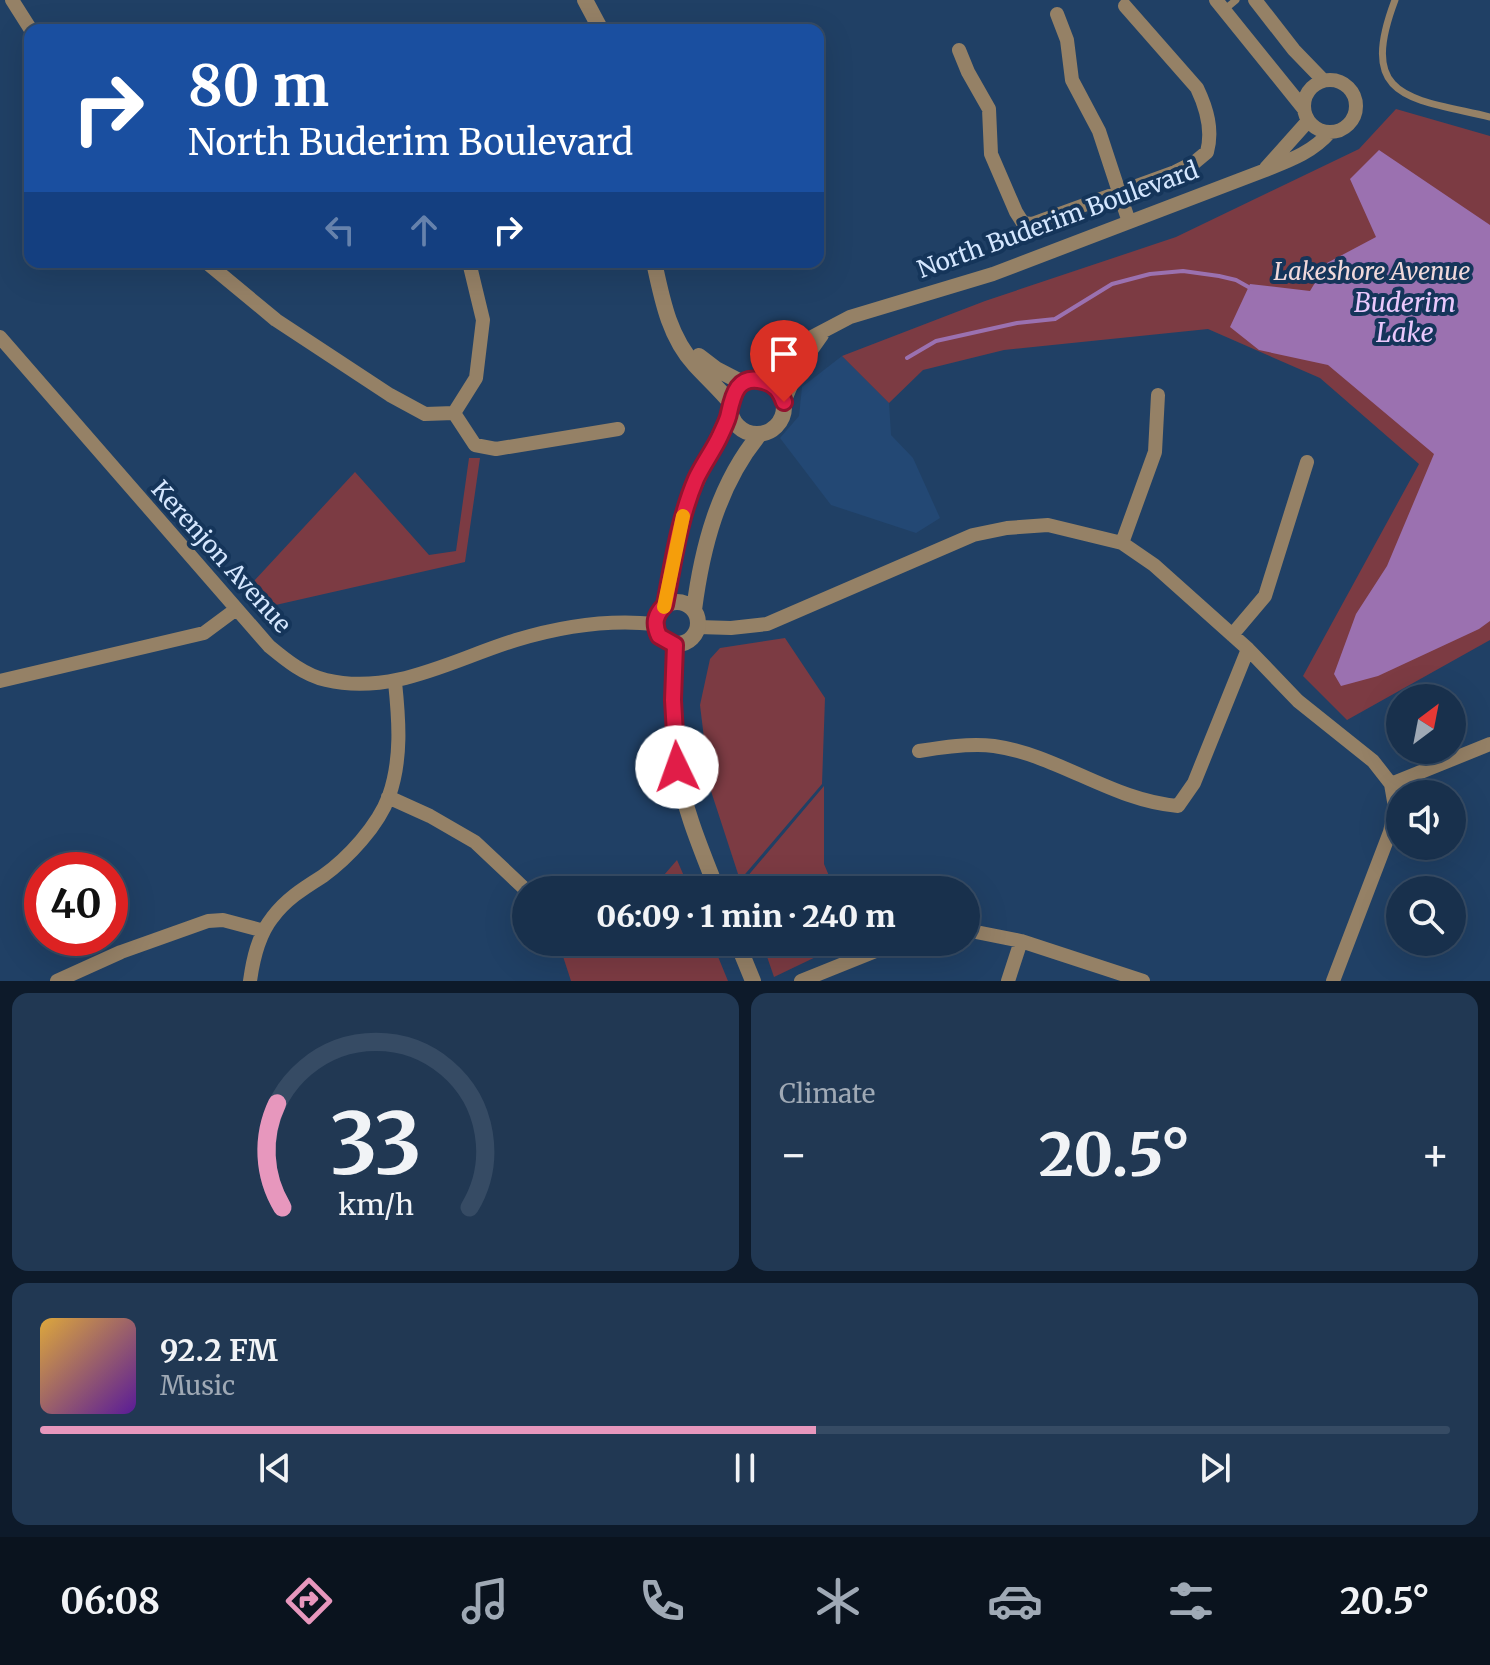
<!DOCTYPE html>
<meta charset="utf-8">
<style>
body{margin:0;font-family:Merriweather,serif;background:#213853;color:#f1f3f6;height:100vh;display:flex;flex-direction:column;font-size:30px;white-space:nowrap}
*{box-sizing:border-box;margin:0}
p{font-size:26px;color:#9fa9b5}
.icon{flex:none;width:44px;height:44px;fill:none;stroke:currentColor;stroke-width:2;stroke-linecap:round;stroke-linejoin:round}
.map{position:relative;height:981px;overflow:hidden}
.details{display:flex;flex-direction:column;gap:12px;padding:12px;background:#0d1a2a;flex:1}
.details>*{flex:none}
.guide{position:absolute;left:24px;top:24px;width:800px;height:244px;border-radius:16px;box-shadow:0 8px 32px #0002,0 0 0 2px #364b64;background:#1a4fa0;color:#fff;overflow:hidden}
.needle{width:52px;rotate:32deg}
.tools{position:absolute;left:1386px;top:684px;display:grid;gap:16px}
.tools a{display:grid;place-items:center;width:80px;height:80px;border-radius:50%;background:#18304c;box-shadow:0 8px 32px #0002,0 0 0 2px #364b64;font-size:40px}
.speed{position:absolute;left:24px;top:852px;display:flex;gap:16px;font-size:40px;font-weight:700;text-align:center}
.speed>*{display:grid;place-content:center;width:104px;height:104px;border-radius:50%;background:#18304c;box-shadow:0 8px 32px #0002,0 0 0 2px #364b64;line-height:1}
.speed .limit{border:12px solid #d22;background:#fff;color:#111}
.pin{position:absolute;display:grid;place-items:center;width:68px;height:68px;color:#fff;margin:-82px -34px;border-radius:50% 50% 50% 0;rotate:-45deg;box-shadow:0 0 8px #0007}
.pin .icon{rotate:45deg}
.me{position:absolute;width:88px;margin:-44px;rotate:357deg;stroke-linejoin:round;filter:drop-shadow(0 0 6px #0008)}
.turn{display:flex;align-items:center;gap:28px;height:168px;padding:0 32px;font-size:36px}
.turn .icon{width:104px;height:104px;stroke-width:2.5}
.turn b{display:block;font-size:56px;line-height:68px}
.lanes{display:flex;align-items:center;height:76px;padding:0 32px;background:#0003;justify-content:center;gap:40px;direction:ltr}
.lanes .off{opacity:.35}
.big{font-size:60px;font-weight:800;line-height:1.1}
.details .tile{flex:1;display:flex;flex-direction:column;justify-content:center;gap:12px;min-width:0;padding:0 28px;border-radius:16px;background:#213853}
.details .dial{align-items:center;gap:0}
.dial svg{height:208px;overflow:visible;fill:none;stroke:#364b64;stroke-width:7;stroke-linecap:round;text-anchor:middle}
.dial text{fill:#f1f3f6;stroke:none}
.song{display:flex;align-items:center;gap:24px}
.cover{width:96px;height:96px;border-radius:12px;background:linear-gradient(135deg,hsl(40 70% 55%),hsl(270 70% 35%))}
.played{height:8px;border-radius:4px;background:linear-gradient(90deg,#e797bd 55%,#364b64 55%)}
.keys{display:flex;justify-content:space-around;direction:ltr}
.heat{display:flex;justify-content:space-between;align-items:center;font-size:44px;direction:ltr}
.details .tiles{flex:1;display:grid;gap:12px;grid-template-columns:1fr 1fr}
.tile:last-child{grid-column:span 2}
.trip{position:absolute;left:512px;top:876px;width:468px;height:80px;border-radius:40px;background:#18304c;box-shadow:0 8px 32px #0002,0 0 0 2px #364b64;font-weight:800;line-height:80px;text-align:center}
.menu{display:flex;height:128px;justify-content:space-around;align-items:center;background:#0a131e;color:#9fa9b5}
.menu .icon{width:56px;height:56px}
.menu .active{color:#e797bd}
.menu b{font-size:36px;color:#f1f3f6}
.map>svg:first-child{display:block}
.built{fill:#234874}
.green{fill:#7c3b43}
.water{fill:#9b71b0}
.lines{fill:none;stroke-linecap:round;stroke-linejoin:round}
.stream{stroke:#9b71b0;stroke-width:4}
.service{stroke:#958166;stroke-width:7}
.minor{stroke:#958166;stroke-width:14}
.tertiary{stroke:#958166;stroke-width:16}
.route-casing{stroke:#92132f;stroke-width:20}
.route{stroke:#e11d48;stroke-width:14}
.slow{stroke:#f59e0b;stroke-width:14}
.labels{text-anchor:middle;stroke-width:8;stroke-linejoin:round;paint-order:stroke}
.street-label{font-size:24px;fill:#d4e6fe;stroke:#15355a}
.park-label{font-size:24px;font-style:italic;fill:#f1d9db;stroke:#15355a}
.water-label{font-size:26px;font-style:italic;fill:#eac8fc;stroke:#15355a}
</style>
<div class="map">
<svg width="1490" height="981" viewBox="0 0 1490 981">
<rect width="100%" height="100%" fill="#204065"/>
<path class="built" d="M842,356L889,403L891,435L913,458L940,518L916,533L831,505L780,438L799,416L802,387Z"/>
<path class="green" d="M1396,109L1490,136V640L1347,720L1303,676L1419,464L1320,378L1208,329L1004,350L923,370L889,403L842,356L985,301L1176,237L1359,149Z
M469,458H480L465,562L258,609L243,593L355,472L429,555L456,551Z
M785,638L825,698L822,784L740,880L710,788L700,705L710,659L720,648Z
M824,786V864L835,890H744L741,884Z
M677,860L690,890H651Z
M561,942H712L728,981H571L559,944Z
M762,942H847L774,977Z"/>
<path class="water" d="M1379,150L1490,225V621L1479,629L1378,676L1341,686L1334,674L1356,614L1387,566L1434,454L1328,365L1259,350L1230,327L1250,284L1310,291L1327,263L1376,237L1350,179Z"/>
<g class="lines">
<path class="stream" d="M907,358L936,341L1017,323L1055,319L1112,284L1150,274L1183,271L1219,276L1236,280L1252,289"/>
<path class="service" d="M1395,0C1357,100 1410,98 1490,117
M1224,10L1236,0"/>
<path class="minor" d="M12,0L31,30
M1216,0L1304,109
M1255,0L1294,50L1323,80
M1057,14L1067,40L1072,80L1099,131L1129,222
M959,50L968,72L989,109L991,154L1016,212L1023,223L1032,224L1175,172L1195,162L1207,152C1213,130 1207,109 1197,88L1125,6
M1304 106a26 26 0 1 1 52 0a26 26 0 1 1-52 0Z
M1266,168L1308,121
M206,262L276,320L390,395L425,414L454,413L475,445L496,449L618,429
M0,337L269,646C286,660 304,675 326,680C393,696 454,659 516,640C562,626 608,619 655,624
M756,380L793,347L850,317L993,274L1263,171C1288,161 1312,153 1330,132
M784,402L798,369L822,335
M454,413L476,378L483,320L469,262
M1122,543L1155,452L1158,395
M698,627L731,628L767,624L973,535L1007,528L1048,525L1122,543L1154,565L1248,649L1298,701L1373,761L1391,784L1395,807L1390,832L1333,981
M1232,635L1265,596L1307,462
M0,681L204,633L235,610
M919,751C943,747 970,743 994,746C1058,755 1113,801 1178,806L1194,783L1248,649
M1391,784L1490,744
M388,797L430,816L475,842L526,890
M966,930L1021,941L1143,981
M57,981L121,952L208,921L223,920L264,931
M250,981C253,959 258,936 272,918C286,899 304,888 323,876C348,858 378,826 389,796C402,759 399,720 395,682
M801,981L898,942
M1008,981L1021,941"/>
<path class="tertiary" d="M585,0L601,30
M654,262C662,299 669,337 695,365C707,378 719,389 730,402
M699,356L716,369L743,383
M730 407a27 27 0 1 1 54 0a27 27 0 1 1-54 0Z
M656 623a21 21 0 1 1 42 0a21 21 0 1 1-42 0Z
M665,605C671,574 675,539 686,508C697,475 716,445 729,412
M694,610C702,548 718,485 759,435
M675,645C674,686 670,730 678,771C685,812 702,851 717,890
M737,942L753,981"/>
</g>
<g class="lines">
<defs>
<path id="route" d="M677,767L673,700L675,645L659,636C653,623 655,615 665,605C673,563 679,519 696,479C703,464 713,451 720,436C723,429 728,420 729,413C733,394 738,374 763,381C775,384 780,391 784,402"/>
</defs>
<use href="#route" class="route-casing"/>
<use href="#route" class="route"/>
<path class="slow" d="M664,607L683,516"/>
</g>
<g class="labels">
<g class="street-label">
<text transform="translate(1058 220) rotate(-20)" y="8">North Buderim Boulevard</text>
<text transform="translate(221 557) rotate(48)" y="8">Kerenjon Avenue</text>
</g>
<g class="park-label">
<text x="1372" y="280">Lakeshore Avenue</text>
</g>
<g class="water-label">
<text x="1405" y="312">Buderim<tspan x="1405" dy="30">Lake</tspan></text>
</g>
</g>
</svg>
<div class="tools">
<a><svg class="needle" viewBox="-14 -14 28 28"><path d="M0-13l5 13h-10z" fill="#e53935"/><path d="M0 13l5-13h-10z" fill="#9fa9b5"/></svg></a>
<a><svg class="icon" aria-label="sound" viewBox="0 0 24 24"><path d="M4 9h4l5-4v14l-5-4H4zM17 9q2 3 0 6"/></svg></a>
<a><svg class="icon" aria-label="search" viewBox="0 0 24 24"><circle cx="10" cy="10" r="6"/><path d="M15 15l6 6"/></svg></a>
</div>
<div class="speed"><div class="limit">40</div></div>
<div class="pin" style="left:784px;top:402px;background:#d93025"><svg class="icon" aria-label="arrive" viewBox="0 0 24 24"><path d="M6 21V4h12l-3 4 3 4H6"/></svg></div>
<svg class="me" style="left:677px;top:767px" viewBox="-20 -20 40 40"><circle r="19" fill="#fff"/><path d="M0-13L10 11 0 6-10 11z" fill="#e11d48"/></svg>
<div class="trip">06:09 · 1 min · 240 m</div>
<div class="guide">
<div class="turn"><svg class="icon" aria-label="right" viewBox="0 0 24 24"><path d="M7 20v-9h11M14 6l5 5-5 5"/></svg><div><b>80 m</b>North Buderim Boulevard</div></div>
<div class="lanes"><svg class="icon off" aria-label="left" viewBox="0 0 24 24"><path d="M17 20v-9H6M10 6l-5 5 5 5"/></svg><svg class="icon off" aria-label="ahead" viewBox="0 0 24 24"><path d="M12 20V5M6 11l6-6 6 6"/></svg><svg class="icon" aria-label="right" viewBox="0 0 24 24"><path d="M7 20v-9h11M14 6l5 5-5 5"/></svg></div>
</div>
</div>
<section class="details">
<div class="tiles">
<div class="tile dial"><svg viewBox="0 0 100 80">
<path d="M14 69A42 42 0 1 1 86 69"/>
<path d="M14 69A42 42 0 0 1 12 29" stroke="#e797bd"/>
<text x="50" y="56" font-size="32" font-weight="700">33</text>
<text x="50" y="72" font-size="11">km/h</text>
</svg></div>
<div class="tile"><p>Climate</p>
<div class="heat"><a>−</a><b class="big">20.5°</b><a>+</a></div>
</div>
<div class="tile">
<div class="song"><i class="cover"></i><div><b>92.2 FM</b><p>Music</p></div></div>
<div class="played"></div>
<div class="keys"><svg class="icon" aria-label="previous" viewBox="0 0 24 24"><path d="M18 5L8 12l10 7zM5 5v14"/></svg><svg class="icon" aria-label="pause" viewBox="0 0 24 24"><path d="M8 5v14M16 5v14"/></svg><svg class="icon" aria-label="next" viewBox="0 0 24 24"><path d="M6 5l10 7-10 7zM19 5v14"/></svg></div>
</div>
</div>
</section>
<nav class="menu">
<b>06:08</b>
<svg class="icon active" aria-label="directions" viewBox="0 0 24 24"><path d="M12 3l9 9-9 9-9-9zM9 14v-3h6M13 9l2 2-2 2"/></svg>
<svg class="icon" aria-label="music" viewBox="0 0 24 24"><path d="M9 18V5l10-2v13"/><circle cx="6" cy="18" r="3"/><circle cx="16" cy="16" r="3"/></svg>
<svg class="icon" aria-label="phone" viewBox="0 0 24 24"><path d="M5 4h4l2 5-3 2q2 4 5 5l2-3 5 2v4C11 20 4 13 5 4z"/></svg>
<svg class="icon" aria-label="climate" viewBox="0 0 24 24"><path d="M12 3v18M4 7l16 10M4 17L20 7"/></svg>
<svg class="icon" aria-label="car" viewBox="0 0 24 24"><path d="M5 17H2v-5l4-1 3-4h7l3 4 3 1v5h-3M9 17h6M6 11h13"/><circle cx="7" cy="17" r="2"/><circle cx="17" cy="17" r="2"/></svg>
<svg class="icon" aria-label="filters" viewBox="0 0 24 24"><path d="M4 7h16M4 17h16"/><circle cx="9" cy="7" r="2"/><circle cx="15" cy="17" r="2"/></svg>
<b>20.5°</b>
</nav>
